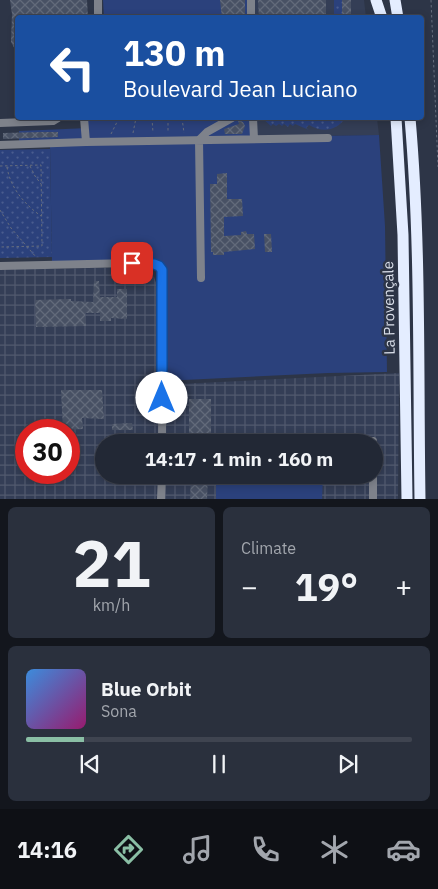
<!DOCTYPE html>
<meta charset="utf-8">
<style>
body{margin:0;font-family:"IBM Plex Sans",sans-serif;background:#2a303d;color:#f1f3f6;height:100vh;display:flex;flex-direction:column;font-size:19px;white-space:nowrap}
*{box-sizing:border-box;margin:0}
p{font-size:16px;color:#a2a6ad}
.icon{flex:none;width:28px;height:28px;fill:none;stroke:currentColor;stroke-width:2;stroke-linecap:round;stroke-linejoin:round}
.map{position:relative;height:499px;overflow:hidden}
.drawer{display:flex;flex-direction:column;gap:8px;padding:8px;background:#13161d;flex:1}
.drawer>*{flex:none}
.hud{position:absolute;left:15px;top:15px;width:409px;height:105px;border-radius:5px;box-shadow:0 2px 8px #0003,0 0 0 1px #3f4450;background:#1a4fa0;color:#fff;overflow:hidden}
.speed{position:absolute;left:15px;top:419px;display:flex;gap:10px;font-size:25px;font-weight:700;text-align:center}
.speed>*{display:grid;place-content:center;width:65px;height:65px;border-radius:50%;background:#222835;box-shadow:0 2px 8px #0003,0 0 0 1px #3f4450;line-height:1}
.speed .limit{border:8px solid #d22;background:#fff;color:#111}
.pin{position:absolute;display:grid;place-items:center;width:42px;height:42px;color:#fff;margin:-21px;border-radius:10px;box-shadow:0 2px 8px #0006}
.me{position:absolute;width:55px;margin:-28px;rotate:0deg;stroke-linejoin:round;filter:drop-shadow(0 0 4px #0008)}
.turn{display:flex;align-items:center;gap:18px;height:105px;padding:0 25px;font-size:22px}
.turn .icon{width:65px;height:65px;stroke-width:2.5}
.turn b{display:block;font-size:35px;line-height:42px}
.big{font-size:38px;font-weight:800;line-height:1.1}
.drawer .card{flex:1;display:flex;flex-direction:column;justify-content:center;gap:8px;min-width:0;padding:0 18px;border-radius:8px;background:#2a303d}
.drawer .dial{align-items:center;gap:0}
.dial b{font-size:65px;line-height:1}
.song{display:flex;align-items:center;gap:15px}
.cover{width:60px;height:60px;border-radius:8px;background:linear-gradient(135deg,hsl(210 70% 55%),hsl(320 70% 35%))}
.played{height:5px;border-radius:2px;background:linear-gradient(90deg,#8abfa5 15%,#3f4450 15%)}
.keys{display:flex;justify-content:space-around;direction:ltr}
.heat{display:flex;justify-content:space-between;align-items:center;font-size:28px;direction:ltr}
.drawer .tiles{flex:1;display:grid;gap:8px;grid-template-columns:1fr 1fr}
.card:last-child{grid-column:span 2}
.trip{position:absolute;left:95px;top:434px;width:288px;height:50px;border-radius:25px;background:#222835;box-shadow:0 2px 8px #0003,0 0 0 1px #3f4450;font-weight:800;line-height:50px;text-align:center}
.menu{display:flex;height:80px;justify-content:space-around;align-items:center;background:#0e1015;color:#a2a6ad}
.menu .icon{width:35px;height:35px}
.menu .current{color:#8abfa5}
.menu b{font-size:22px;color:#f1f3f6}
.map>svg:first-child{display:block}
.built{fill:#343e56}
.industrial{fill:url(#industrial-grid);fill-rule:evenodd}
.grass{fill:url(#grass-dots)}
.pitch{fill:#2b417c}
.building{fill:url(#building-cross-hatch)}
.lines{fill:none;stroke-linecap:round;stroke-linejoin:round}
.path{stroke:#666d7d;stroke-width:1;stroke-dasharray:2.5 2.5;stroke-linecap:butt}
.minor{stroke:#7e828b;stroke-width:8}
.highway{stroke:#e4edff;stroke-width:11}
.route-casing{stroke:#114b97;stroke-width:12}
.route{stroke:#1a73e8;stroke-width:9}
.labels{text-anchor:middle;stroke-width:5;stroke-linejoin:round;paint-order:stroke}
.street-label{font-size:15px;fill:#d9dee9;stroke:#2d3547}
</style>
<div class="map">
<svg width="438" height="499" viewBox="0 0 438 499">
<defs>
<pattern id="industrial-grid" width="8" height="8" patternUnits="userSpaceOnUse" patternTransform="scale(1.25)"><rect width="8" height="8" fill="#343e56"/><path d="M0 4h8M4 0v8" fill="none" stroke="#51596e"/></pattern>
<pattern id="grass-dots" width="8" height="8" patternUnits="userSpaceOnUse" patternTransform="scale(1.25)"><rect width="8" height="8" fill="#2b417c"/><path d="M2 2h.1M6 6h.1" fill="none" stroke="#495c8f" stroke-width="1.8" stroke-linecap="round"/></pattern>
<pattern id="building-cross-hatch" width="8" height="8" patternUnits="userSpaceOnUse" patternTransform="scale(1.25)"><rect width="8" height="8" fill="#485164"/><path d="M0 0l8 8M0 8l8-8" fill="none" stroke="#626a7a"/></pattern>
</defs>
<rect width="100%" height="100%" fill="#2d3547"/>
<path class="built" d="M255,0H364L366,17H255Z
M255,118H377L379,135L255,137Z"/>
<path class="industrial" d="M142,267L154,277L159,291V385L399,373L398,499H0V268L51,269ZM26,430H69V472H26ZM104,442H374V475H104Z"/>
<path class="grass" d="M334,0H342V17H334Z
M262,118H345C337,131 322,133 309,125L306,128L309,130L295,124L293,126L290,124L288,127L284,124L282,126L279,124L276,126L273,124L271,126Z
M50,149L52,257L0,258V150Z"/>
<path class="pitch" d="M103,0H255V17H104Z
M87,118H255V137L379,135L385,226L387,372L328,373L163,381L166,271L156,259L52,262L50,146H19V131L88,128Z
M216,475H323L322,499H216Z"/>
<path class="building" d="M10,0H87L88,18H18V55L11,42L12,14Z
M220,0H245V18H222Z
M258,0H326V18H259Z
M342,0H351V18H342Z
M238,120L243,122L245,126L242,134H225L224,129L239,124Z
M42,132H58V137L3,139V133Z
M227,173V199H242L243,216L224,217V236L241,235V232L246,231L247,234H254L255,249L224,252V255H213V252H211L210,184H217V174Z
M264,234H271L272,252H265Z
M94,281H99L100,297H117V289H127V319L111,318V321H100V313H85L86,326L36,327L35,300L71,299V301L93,302Z
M61,390H102L104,419L82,418L83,429L63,430Z
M189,399H211V442H189Z
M132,423L133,430H112V424Z
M191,475H208L207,499H190Z"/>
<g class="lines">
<path class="path" d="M431,0L438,167
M152,118L153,133
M168,118V133
M182,118L184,133
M133,133L136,118
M111,134L119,118
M0,166L41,165L42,246L0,247
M30,166L35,176L41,184
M7,167C10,187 24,204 41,216
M0,210L11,228L36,257"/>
<path class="minor" d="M98,0V18
M251,0V18
M253,118L254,139
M0,123L53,121L58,118
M86,142L328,138
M0,145L86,142L84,118
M0,266L132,263L153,264L159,266L163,276L162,442
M201,278L199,140L207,132L232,118
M373,441V442
M373,475V499
M161,499L162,475"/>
<path class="highway" d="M376,0L382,18
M395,0L398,18
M396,118L403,235L407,499
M410,118C421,244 418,372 420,499"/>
</g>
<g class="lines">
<defs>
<path id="route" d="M132,263L154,264L159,266L162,270V398"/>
</defs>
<use href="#route" class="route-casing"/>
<use href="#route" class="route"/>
</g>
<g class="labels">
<g class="street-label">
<text transform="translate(389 308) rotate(-91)" y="5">La Provençale</text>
</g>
</g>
</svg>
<div class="speed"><div class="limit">30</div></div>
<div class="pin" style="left:132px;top:263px;background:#d93025"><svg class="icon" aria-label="arrive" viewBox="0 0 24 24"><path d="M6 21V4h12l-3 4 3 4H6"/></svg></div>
<svg class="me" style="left:162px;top:398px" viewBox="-20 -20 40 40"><circle r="19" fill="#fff"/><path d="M0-13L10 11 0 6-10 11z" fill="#1a73e8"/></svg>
<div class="trip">14:17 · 1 min · 160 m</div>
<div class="hud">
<div class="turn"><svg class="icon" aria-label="left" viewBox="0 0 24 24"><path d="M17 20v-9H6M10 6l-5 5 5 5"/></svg><div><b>130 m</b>Boulevard Jean Luciano</div></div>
</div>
</div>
<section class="drawer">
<div class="tiles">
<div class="card dial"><b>21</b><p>km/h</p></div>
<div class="card"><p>Climate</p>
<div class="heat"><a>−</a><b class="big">19°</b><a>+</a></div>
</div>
<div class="card">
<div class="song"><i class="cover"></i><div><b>Blue Orbit</b><p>Sona</p></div></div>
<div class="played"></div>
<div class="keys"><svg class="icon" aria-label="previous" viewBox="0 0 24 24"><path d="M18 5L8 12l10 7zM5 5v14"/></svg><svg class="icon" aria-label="pause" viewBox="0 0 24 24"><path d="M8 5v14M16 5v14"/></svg><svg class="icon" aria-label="next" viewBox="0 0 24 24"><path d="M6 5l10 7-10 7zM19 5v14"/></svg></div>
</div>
</div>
</section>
<nav class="menu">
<b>14:16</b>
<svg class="icon current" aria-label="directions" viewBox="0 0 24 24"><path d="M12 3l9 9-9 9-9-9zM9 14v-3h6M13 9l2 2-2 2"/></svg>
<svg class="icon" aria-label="music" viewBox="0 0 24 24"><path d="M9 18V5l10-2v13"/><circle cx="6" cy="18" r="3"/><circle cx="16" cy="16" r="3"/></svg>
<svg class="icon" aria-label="phone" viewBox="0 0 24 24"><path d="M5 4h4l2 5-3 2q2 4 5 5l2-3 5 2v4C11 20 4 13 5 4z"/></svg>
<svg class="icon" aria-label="climate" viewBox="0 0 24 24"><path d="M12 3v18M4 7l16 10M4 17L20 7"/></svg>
<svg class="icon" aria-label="car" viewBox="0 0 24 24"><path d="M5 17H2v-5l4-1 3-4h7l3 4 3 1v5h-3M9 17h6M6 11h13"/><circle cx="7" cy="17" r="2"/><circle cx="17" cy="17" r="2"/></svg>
</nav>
